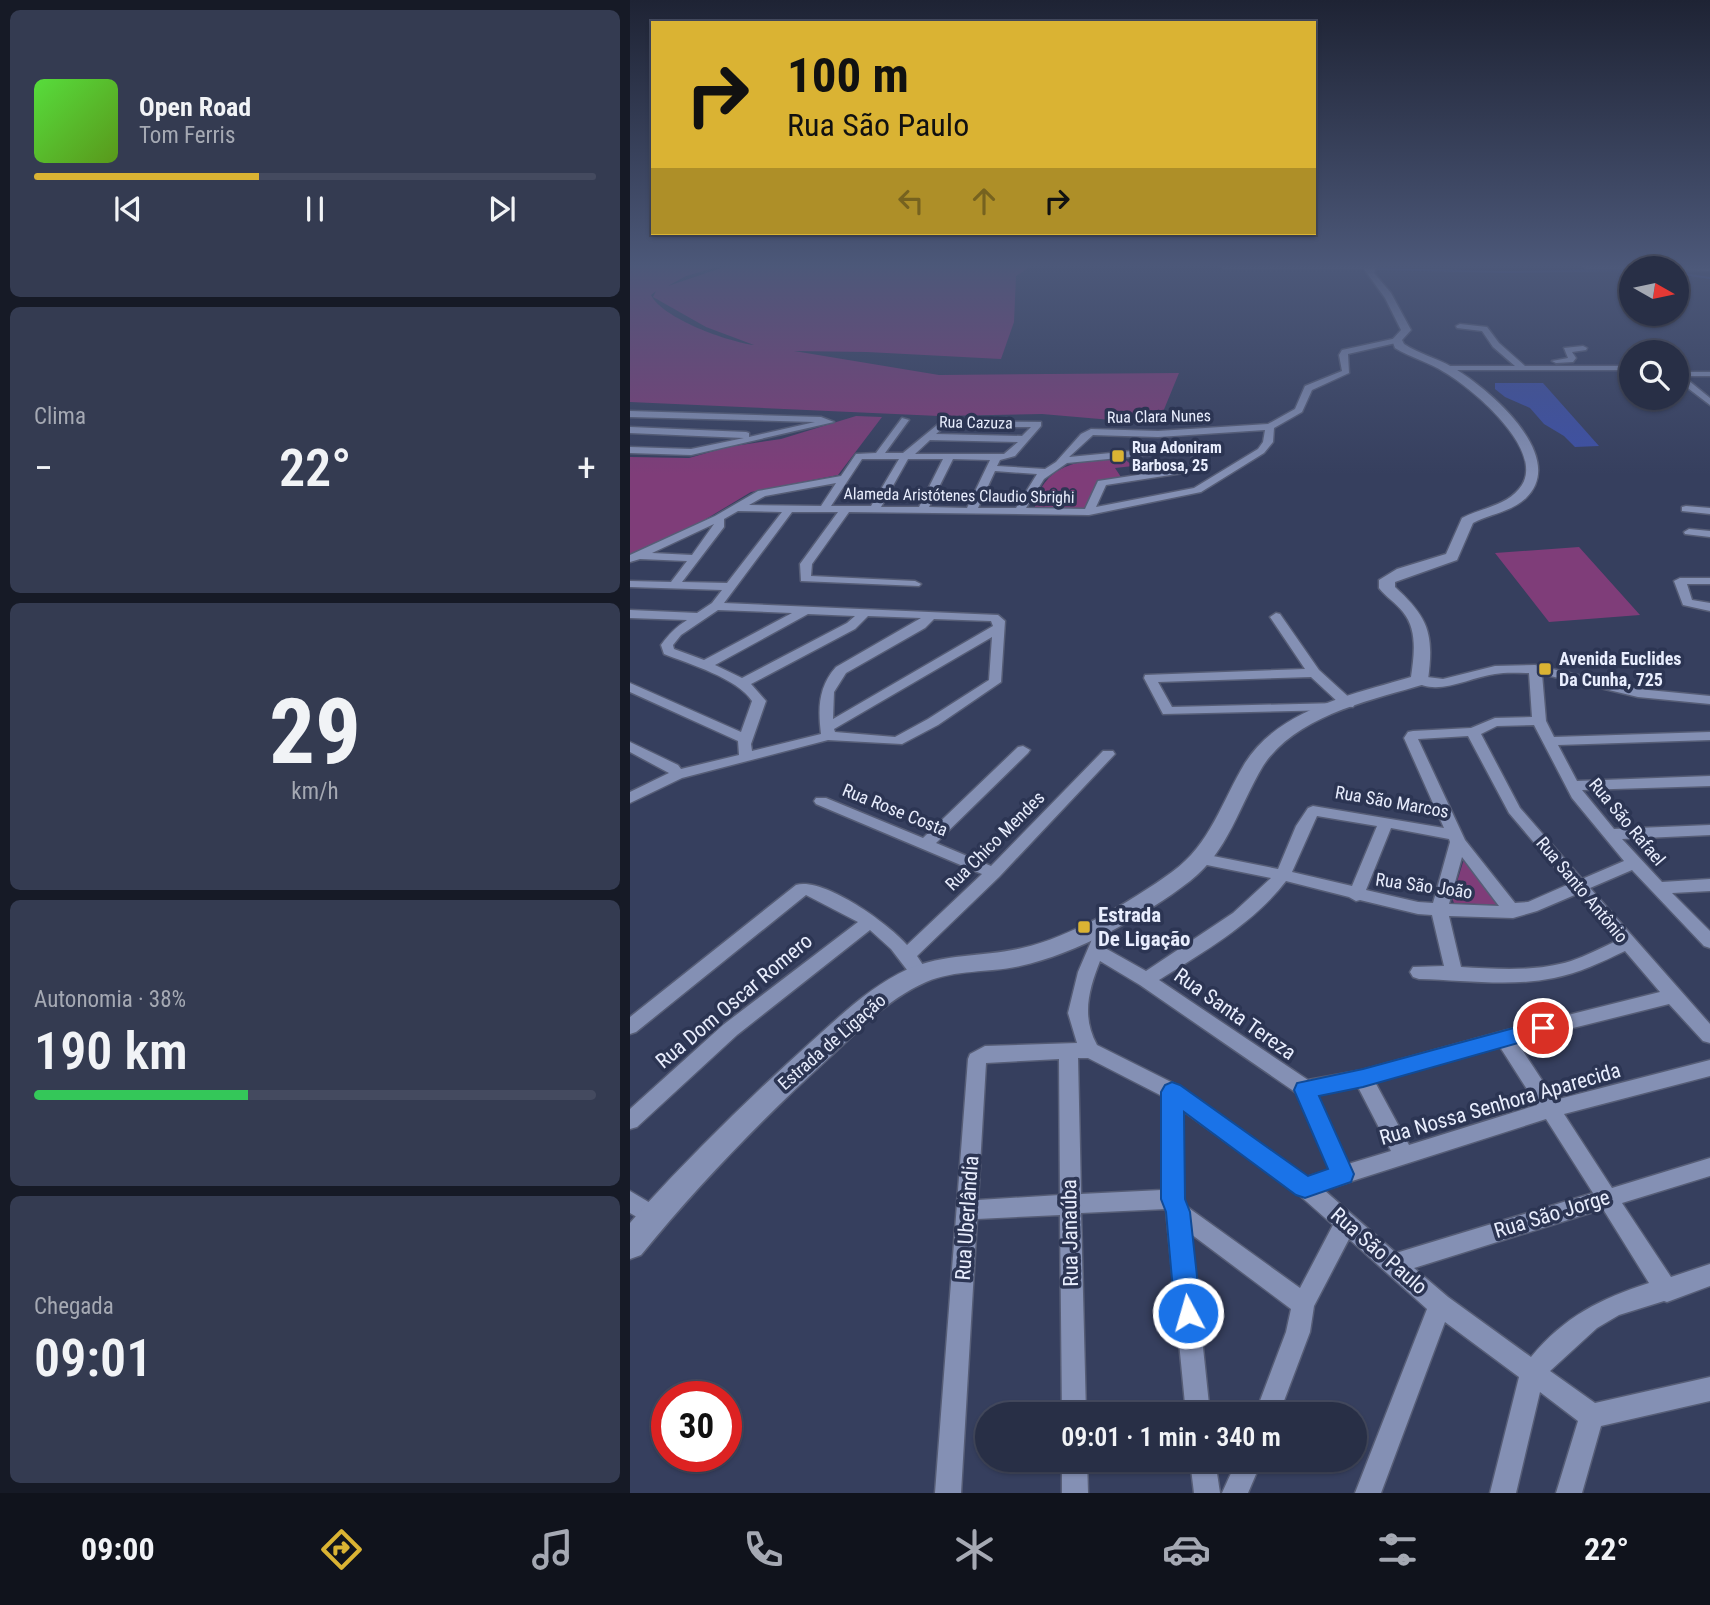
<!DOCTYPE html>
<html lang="pt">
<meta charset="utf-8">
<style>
body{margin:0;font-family:"Roboto Condensed",sans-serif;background:#343b51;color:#f1f3f6;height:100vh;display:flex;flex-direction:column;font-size:26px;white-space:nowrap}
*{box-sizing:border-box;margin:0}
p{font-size:23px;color:#a5a9b3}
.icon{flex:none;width:38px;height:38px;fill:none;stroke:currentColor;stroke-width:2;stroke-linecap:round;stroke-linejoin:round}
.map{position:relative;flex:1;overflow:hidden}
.drawer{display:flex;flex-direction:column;gap:10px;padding:10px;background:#161a26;width:630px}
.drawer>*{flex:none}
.hud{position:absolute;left:21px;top:21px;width:665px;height:214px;border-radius:0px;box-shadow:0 2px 5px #0004,0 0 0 2px #444a5f;background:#dab333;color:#111;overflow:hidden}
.needle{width:46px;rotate:99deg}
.controls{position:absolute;left:989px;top:256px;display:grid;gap:14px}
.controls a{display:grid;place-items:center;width:70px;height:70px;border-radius:50%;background:#282f46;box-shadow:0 2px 5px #0004,0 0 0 2px #444a5f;font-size:35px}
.speed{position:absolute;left:21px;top:1381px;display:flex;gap:14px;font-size:35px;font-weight:700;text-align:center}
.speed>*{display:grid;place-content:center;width:91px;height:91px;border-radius:50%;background:#282f46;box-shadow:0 2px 5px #0004,0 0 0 2px #444a5f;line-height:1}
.speed .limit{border:10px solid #d22;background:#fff;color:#111}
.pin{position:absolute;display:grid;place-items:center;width:60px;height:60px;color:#fff;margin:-30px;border:4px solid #fff;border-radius:50%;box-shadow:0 2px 7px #0007}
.me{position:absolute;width:77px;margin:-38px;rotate:354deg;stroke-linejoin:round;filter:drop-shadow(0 0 5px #0008)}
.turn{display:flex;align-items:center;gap:24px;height:147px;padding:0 21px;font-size:32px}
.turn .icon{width:91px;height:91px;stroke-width:2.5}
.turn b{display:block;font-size:49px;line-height:60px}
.lanes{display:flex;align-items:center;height:66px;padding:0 21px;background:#0003;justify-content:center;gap:35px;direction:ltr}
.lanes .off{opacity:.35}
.big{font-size:52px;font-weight:600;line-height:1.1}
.drawer .card{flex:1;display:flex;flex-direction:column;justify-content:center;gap:10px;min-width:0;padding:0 24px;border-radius:10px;background:#343b51}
.drawer .dial{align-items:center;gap:0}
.dial b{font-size:91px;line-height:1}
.song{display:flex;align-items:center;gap:21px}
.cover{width:84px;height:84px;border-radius:10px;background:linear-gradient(135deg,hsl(110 70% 55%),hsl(90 70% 35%))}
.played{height:7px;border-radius:4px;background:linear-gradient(90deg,#dab333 40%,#444a5f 40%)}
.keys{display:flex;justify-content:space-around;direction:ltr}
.heat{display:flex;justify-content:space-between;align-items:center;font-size:38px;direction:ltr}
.charge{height:10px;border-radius:5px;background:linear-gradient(90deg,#34c759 38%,#444a5f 0)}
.trip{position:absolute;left:345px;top:1402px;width:392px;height:70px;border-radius:35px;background:#282f46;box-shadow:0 2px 5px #0004,0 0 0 2px #444a5f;font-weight:600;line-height:70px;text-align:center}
.dock{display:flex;height:112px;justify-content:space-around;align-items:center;background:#10131c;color:#a5a9b3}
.dock .icon{width:49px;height:49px}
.dock .selected{color:#dab333}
.dock b{font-size:32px;color:#f1f3f6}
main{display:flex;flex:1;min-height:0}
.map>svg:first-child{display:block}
.green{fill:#7f3d79;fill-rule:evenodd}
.water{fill:#3d50a6}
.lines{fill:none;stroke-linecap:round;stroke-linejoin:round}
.stream{stroke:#3d50a6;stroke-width:2}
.minor-casing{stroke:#565d76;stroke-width:3}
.secondary-casing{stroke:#565d76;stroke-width:3}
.minor{fill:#8490b4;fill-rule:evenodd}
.secondary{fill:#8490b4;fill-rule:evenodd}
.route{fill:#1a73e8;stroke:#114b97;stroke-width:2}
.poi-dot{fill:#dab333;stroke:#2c3553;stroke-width:2.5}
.labels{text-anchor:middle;stroke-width:7;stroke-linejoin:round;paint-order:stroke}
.far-street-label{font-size:16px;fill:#e8edfd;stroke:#2c3553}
.far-poi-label{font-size:16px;font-weight:bold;fill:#e8edfd;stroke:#2c3553;text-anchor:start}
.poi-label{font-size:18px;font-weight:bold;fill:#e8edfd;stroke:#2c3553;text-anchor:start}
.street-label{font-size:18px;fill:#e8edfd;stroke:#2c3553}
.near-poi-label{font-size:21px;font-weight:bold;fill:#e8edfd;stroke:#2c3553;text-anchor:start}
.near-street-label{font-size:21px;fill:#e8edfd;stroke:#2c3553}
</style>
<main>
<section class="drawer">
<div class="card">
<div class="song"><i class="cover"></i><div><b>Open Road</b><p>Tom Ferris</p></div></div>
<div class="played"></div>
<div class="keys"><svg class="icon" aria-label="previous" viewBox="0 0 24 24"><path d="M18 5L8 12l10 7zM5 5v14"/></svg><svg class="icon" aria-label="pause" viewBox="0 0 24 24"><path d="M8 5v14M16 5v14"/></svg><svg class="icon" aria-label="next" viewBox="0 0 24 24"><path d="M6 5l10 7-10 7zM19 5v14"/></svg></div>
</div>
<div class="card"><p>Clima</p>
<div class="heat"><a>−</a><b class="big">22°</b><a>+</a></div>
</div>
<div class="card dial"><b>29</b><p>km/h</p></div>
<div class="card"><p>Autonomia · 38%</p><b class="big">190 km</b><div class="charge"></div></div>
<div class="card"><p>Chegada</p><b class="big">09:01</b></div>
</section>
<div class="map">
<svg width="1080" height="1493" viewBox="0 0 1080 1493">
<rect width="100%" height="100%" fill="#363f5e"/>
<path class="green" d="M0,266H91L56,276L38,286L97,266H401L386,276L384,322L371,359L237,352L164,351L309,375L549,373L528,424L412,414L309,416L0,402ZM26,291L23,297L76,327L124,345C99,342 33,319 21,295Z
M226,416L252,417L208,475L121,492L71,522L0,554V457L59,458L98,447L151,439Z
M492,457L503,466L485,468L491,477L467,483L454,509L405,507C414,460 455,461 492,457Z
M949,547L1010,615L919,622L865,553Z
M835,856L870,905L824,903L822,898Z"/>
<path class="water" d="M865,383H913L969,446L945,447L934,436L914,424L900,408L875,397L865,389Z"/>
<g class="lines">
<path class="stream" d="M748,269L874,272L1001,270
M1046,273L1080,278"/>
<defs>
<path id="minor" d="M830,324L857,327L869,343L895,366H1001V370H814L813,368L817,366H885L863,347L852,331L827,328L826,326Z
M767,338L771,340L770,342L718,354L719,373L682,390L672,412L644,428L643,442L634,453L571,492L459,515L219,512L182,564L181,576L285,581L291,584L289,586L171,581L170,564L208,512H162L94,603L368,615L375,621L371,682L308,725L272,744L198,740L52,778L0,803V792L39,773L0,752V742L48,765L51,769L109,755L108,741L0,692V683L111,732L122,701C107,678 59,664 34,654L31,645C39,634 46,627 57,620L0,618V610L67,613L82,603L92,590L0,587V581L41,582L57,561L10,559L0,562V555L85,516L128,491L211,476L226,454L246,453L272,418L279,420L255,453H273L312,421L411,422V426L385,456L370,460L367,466L415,469L426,462L451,434L461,429L528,431L638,424L665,409L675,386L712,371L709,355L712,350ZM314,427H401L392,436L306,434ZM635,430L633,442L628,449L564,488L466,507L476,485L566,471L573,465L570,448L565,445L439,457L463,435L528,437ZM300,440L388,442L374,454H285ZM561,451L563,464L560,467L468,481L455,509L396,508L414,479L437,463ZM232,459H269L241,506H201ZM278,459H313L289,507H251ZM323,459L360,460L337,508L299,507ZM365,471L407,474L386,508H348ZM206,483L191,506L119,505L135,496ZM108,511L152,512L97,583L52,582L94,527V519ZM84,524L62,555L22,553ZM88,610L162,613L74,660L44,649L43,645L51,635ZM178,614L225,616L217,623L112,678L85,665ZM238,616L291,618L206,667C188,687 188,709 191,734L122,751L121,744L136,701L121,684L225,629ZM304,619L361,621L363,626L203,719L204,692L216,673L295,628ZM362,637L359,680L298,719L265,737L205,732L204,729Z
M953,346L957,348L956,350L942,352L946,358L943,362L926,363L922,361L938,358L934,348Z
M1046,372H1080V376H1053L1080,398V405L1046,379Z
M0,411L191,417L204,422L61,455L0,453V447L61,449L114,438L0,433V427L116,432L119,433V437L185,422L0,417Z
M1056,506L1080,508V514L1052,511V507Z
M1059,529L1080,531V537L1055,534L1054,532Z
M1050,578H1080V584H1057L1062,600L1080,603V611L1053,605L1044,581Z
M646,613L650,614L689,670L723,701L725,704L723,707L713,706L706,710L533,714L514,678L515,675L675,669L640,617ZM681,677L709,703L542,707L528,682Z
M905,665L1008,689L1080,696V704L1008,697L912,674L916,721L924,737L1080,732V740L928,745L947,781L1080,776V786L952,790L984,829L1080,825V835L992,839L1032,882L1080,879V891L1042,893L1080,931V948L1074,946L1002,870L960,888L1080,1024V1043L1073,1041L1039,1004L887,1042L925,1100L1080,1060V1076L934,1114L982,1188L1080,1158V1176L992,1203L1041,1277L1080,1264V1286L1037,1302L1034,1301L989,1315L967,1328L920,1371L965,1403L1080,1377V1401L971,1426L952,1493H926L948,1421L910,1392L886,1493H860L889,1377L815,1322L751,1493H725L797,1309L719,1239L684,1306L680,1332L649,1414H625L656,1332L661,1309L561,1234L580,1414H556L536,1209L451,1213L456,1414H432L430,1215L347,1219L331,1493H305L338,1059L340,1054L355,1046L447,1043L438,1013L448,972L472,916L478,914L484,916L486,920L475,948L516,971L603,913L641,878L567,863L565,859L567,855L573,854L648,869L666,826L678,808L683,806L814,828L774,738L778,732L783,731L841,728L865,718L902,717L899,673C888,673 876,672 865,674C840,677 805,698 783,680L789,676L813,679L865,666ZM904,725L942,798L994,861L952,879L890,808L851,734L867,726ZM838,736L879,813L939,884L898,902L885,903L835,840L788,739ZM687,816L747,826L722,886L662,872ZM761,828L819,839L820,842L803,903L788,902L736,890ZM832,857L869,906L819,904ZM656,881L719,897L726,901L730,900L788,914L802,915L814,966L783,967L780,972L783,977L789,979C833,980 880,987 924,978C949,973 972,962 995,951L1030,992L874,1031L733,1070L678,1080L529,980C573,952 623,924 656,881ZM947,894L986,941C971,948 956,956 941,961C906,972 867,969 831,967L819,916L883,918L907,911ZM470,961L510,985L668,1094L700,1170L677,1177L549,1086L467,1045C451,1016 459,989 470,961ZM870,1047L907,1105L779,1145L745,1082ZM448,1058H458L532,1096V1190L451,1194ZM429,1059L430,1195L348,1200L356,1063ZM728,1087L761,1151L718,1164L687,1095ZM552,1110L668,1194L703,1225L670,1288L556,1206L554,1199ZM916,1119L963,1193L766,1253L694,1190ZM973,1209L1019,1283C970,1299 935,1316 901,1357L818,1297L784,1268Z
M393,746L400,750L398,753L306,843L361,866L473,751H483L485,754L369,877L287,956L299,974L296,979L290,981L284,979L261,949L240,930L107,1035L7,1127L0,1129V1109L93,1025L228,922L176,895L6,1032L0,1034V1017L166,885C194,877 259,924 277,945L352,874L186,804L184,801L186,798H196L293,838L388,747Z
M0,1191L32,1210L35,1217L32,1224L24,1227L0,1213Z
M432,1460H457L458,1493H432Z
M560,1460H585L590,1493H564Z
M607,1460H632L618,1493H592Z"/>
<path id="secondary" d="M590,266H747L744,273L761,293L781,330L772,340L774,344C789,354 807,358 822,367C857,387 939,456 896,498C881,512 860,514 843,523L827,560L765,582V587C799,618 804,634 798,680L795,684C742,700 666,715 633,766C609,806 598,852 560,881C515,916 446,954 390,966C360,973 326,969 296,982C259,998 230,1029 201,1056C133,1118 69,1184 11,1255L0,1259V1223L12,1209C65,1151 122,1095 181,1042C211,1015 241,986 278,969C315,953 354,957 392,948C441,937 502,901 542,872C580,845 592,801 615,763C649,709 724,694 781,677C784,656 788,630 773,612C766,603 756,597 749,588V580L767,569L816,554L832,518C851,508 875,506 889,489C920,453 842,388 814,372C799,362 781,358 765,348L762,340L771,330L755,298L734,269H594Z
M953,266H1080V271L1046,270V268L957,269Z"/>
</defs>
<use href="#minor" class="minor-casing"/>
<use href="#secondary" class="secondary-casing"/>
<use href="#minor" class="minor"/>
<use href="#secondary" class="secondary"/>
</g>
<linearGradient id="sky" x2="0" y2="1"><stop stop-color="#1e2334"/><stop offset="0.56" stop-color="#4c5879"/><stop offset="1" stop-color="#4c5879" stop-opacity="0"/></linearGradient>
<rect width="1080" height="475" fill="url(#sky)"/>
<path class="route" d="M913,1020L920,1022L923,1028L920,1034L733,1087L689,1096L724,1174L721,1182L675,1198L666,1195L554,1112L555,1199L560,1212L571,1313L567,1322L558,1326L549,1322L545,1313L536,1212L531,1199V1092L535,1085L542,1082L550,1085L678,1176L698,1169L664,1090L667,1083L733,1069Z"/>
<g class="poi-dot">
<rect x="481" y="449" width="14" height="14" rx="3.5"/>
<rect x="908" y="662" width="14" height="14" rx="3.5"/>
<rect x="447" y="920" width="14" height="14" rx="3.5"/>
</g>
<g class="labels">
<g class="far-street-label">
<text transform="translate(529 416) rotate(-1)" y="6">Rua Clara Nunes</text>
<text transform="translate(346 422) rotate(1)" y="6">Rua Cazuza</text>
<text transform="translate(329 495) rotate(1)" y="6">Alameda Aristótenes Claudio Sbrighi</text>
</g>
<g class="far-poi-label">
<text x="502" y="453">Rua Adoniram<tspan x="502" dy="18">Barbosa, 25</tspan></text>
</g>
<g class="poi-label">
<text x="929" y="665">Avenida Euclides<tspan x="929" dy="21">Da Cunha, 725</tspan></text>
</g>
<g class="street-label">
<text transform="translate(762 802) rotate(10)" y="6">Rua São Marcos</text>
<text transform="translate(265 810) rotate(22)" y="6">Rua Rose Costa</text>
<text transform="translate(997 822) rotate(50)" y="6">Rua São Rafael</text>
<text transform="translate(365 841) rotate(-45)" y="6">Rua Chico Mendes</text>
<text transform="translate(794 886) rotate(8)" y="6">Rua São João</text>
<text transform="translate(952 890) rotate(50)" y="6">Rua Santo Antônio</text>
<text transform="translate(202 1042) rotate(-41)" y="6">Estrada de Ligação</text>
</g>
<g class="near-poi-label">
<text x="468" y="922">Estrada<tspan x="468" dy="24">De Ligação</tspan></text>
</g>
<g class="near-street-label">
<text transform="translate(104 1001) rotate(-40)" y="7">Rua Dom Oscar Romero</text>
<text transform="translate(605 1014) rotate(35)" y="7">Rua Santa Tereza</text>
<text transform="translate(870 1104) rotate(-16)" y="7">Rua Nossa Senhora Aparecida</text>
<text transform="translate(922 1214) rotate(-17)" y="7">Rua São Jorge</text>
<text transform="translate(337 1218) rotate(-86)" y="7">Rua Uberlândia</text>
<text transform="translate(440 1233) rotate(-91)" y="7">Rua Janaúba</text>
<text transform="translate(749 1251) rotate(41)" y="7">Rua São Paulo</text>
</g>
</g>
</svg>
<div class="controls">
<a><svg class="needle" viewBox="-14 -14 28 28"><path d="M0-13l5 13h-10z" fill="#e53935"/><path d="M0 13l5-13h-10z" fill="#a5a9b3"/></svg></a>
<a><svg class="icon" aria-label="search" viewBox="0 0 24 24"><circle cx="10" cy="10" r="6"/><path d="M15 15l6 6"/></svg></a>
</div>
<div class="speed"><div class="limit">30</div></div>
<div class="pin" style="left:913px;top:1028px;background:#d93025"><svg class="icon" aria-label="arrive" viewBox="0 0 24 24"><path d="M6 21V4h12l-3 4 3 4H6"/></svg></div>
<svg class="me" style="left:558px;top:1313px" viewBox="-20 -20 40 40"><circle r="17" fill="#1a73e8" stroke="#fff" stroke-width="3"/><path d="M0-11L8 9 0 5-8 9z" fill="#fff"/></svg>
<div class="trip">09:01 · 1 min · 340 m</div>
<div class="hud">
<div class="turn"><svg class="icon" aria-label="right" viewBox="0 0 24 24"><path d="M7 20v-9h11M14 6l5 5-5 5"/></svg><div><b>100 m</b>Rua São Paulo</div></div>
<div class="lanes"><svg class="icon off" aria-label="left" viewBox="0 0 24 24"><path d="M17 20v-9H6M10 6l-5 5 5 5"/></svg><svg class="icon off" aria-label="ahead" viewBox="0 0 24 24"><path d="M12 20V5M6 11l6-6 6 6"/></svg><svg class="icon" aria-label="right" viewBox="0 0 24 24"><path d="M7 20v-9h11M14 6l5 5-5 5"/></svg></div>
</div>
</div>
</main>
<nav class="dock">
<b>09:00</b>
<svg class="icon selected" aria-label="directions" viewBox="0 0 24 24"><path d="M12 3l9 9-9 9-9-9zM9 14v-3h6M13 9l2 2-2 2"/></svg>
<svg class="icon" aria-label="music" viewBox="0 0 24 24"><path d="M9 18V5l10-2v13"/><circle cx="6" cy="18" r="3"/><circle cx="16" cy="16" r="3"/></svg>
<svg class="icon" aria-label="phone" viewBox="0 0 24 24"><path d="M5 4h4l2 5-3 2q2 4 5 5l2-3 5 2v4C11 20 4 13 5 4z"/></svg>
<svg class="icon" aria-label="climate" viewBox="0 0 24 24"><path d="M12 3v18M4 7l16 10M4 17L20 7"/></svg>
<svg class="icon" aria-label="car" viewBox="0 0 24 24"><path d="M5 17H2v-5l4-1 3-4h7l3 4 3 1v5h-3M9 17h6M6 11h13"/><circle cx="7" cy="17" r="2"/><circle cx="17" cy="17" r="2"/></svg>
<svg class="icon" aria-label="filters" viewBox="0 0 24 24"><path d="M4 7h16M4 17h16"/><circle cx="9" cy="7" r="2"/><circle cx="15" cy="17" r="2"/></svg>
<b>22°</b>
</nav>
